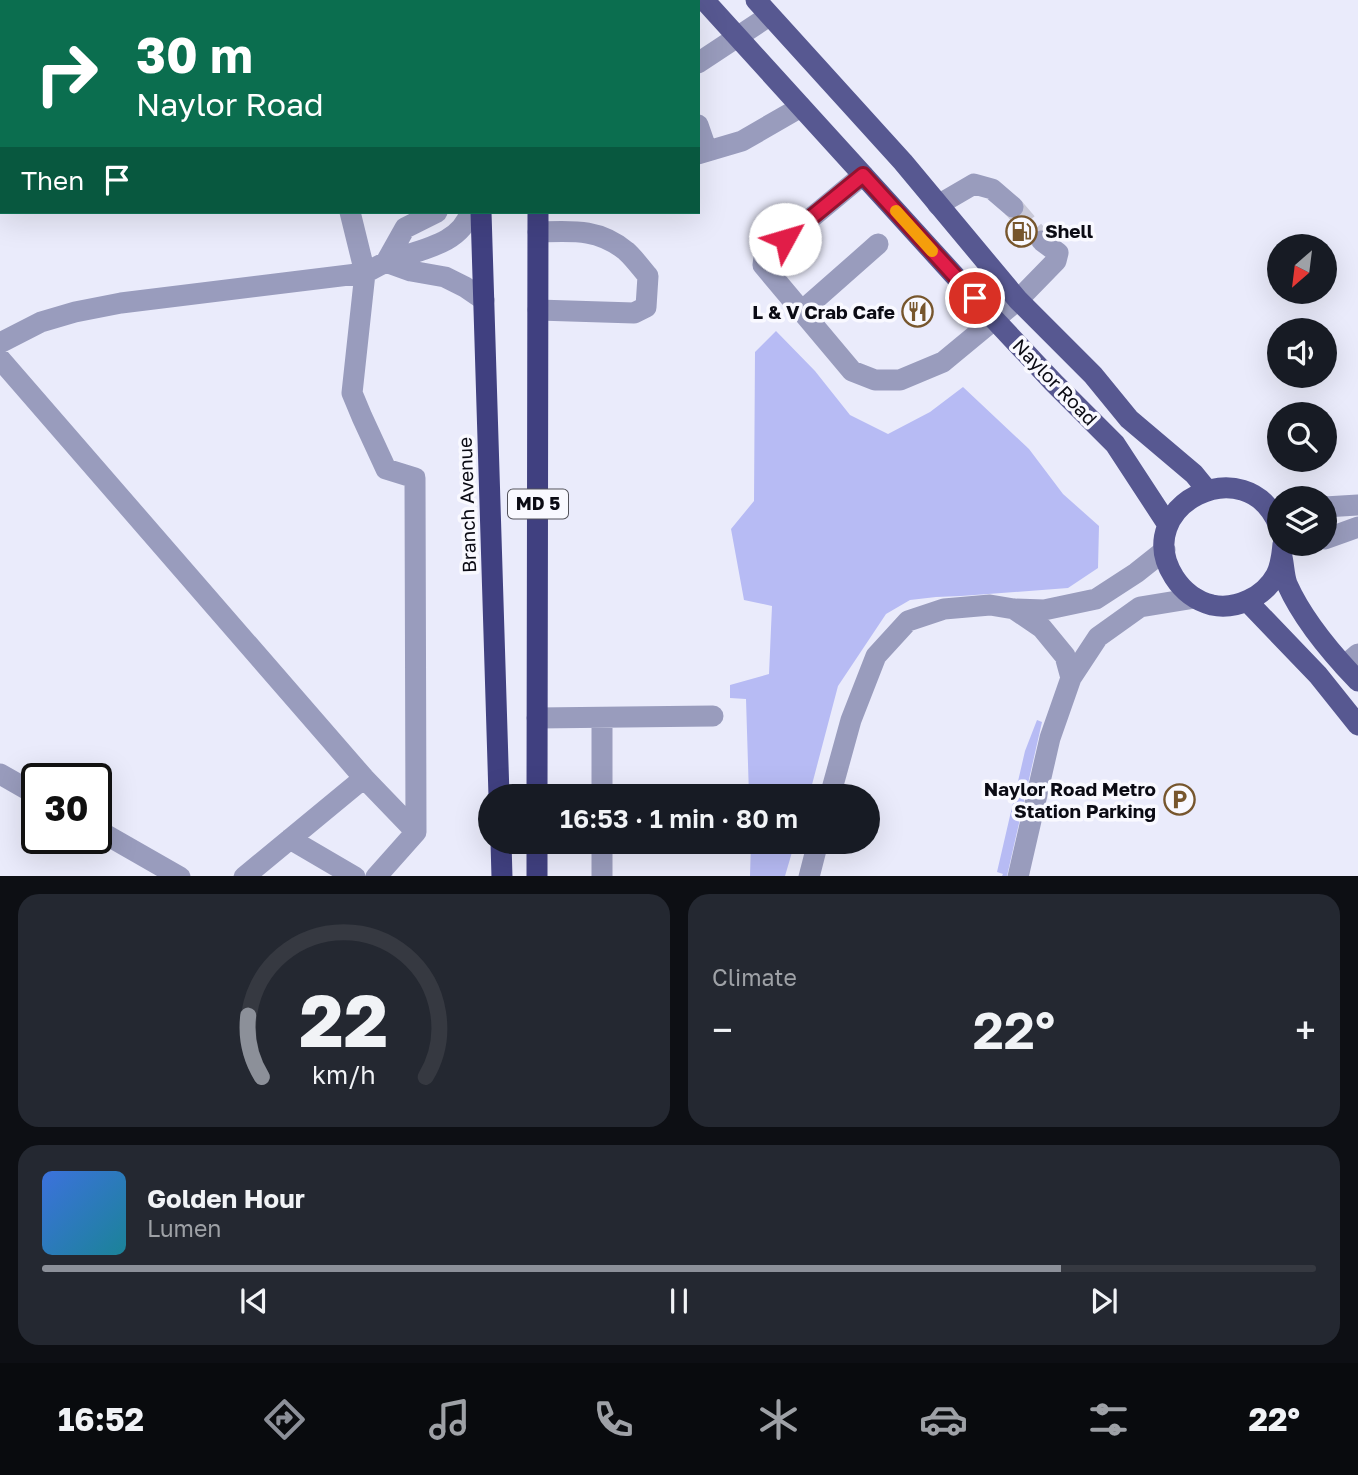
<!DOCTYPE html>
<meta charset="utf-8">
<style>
body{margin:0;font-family:"Golos Text",sans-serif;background:#242831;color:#f1f3f6;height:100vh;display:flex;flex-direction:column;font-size:26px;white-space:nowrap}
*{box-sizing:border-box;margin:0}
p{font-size:23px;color:#9ea1a6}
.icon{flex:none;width:38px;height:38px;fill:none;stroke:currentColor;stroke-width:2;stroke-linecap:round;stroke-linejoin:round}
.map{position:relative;height:876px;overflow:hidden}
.drawer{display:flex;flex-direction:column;gap:18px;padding:18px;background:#0d0f14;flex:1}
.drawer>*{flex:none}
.banner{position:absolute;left:0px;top:0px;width:700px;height:214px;box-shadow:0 7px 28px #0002;background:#0b6e4f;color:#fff;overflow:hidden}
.needle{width:46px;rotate:208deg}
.buttons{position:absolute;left:1267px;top:234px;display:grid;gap:14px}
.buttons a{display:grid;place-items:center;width:70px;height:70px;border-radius:50%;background:#171b24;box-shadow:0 7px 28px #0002;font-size:35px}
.speed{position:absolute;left:21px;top:763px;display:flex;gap:14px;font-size:35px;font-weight:700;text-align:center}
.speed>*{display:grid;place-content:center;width:91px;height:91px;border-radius:50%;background:#171b24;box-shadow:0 7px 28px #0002;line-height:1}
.speed .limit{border:4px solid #111;border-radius:10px;background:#fff;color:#111}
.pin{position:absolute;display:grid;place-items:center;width:60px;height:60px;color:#fff;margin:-30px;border:4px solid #fff;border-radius:50%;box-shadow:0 2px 7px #0007}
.me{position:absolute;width:77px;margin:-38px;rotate:51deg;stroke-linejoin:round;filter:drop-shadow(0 0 5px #0008)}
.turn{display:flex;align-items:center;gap:24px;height:147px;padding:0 21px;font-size:32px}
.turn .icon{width:91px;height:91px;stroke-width:2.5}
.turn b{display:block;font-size:49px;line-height:60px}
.then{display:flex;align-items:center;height:66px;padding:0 21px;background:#0003;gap:14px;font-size:26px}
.big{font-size:52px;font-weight:600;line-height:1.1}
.drawer .widget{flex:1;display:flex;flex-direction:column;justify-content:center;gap:10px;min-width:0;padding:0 24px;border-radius:21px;background:#242831}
.drawer .dial{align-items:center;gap:0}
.dial svg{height:182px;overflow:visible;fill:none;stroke:#363941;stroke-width:7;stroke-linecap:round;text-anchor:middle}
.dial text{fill:#f1f3f6;stroke:none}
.song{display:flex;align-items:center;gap:21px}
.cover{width:84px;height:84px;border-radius:10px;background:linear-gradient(135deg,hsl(220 70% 55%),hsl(190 70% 35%))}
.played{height:7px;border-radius:4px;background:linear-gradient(90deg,#8c9099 80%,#363941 80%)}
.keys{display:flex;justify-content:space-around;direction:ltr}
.heat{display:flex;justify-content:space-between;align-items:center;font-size:38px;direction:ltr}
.drawer .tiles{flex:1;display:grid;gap:18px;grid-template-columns:1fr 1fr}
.widget:last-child{grid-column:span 2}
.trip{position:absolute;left:478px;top:784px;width:402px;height:70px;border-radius:35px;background:#171b24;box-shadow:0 7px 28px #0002;font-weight:600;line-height:70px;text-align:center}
.tab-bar{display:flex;height:112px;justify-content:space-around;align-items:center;background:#090b0e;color:#9ea1a6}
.tab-bar .icon{width:49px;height:49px}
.tab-bar .current{color:#8c9099}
.tab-bar b{font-size:32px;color:#f1f3f6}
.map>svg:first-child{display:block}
.green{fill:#b7bbf4}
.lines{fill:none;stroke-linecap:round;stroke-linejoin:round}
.minor-tunnel{stroke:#c9c9d8;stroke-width:21;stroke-dasharray:21 10;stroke-linecap:butt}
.minor{stroke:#999cbd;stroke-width:21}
.major{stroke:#575891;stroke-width:21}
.highway{stroke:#404080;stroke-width:21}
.route-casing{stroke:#92132f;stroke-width:18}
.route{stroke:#e11d48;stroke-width:12}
.slow{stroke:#f59e0b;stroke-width:12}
.labels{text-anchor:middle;stroke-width:7;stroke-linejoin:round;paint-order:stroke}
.shield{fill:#f9f9ff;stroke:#52525a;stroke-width:2}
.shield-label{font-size:18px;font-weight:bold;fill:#0b0b14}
.poi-label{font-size:19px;font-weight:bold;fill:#0b0b14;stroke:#f9f9ff;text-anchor:end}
.street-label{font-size:19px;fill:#0b0b14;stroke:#f9f9ff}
</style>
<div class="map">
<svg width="1358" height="877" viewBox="0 0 1358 877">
<rect width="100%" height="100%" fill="#eaebfb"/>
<path class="green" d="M776,331L815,371L850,415L888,434L930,412L963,387L1029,449L1063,494L1099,526L1098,568L1068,588L961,596L936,597L910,600L886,614L838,686L809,796H749L746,699L730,698V685L769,674L772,606L744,600L731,529L754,501L755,352Z
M1037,720L1042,722L1007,876H1002L1003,874L997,872L1025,751Z
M751,842H795L785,876H750Z"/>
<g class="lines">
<path class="minor-tunnel" d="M1013,207L1042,241"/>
<path class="minor" d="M443,0V2
M640,0L641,2
M595,2L597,0
M698,63L769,16
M698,125L707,151
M698,154L742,141L801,107
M863,175L764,257L763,265L852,371L875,380H900L943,362L1018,300L1056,261L1058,253L1042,241
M938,205L974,184L992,189L1013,207
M350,212L365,273L352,393L362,417L386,469L415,478L416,832L376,877
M538,232C572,231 598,228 626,251C634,258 641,268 648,276L646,307L634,313L538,310
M386,262L411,271L445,277L465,287L484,300
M386,262L405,228L437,212
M802,311L878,244
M0,343L41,322L75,312L121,303L365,273C373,269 381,264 389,261C417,250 461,245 470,212
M0,359L364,778L416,832
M1325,507L1358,505
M1325,539L1358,527
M1014,609L1042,628L1065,656L1071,678
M1344,666L1358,654
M537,718L713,716
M602,718V796
M0,774L37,795
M830,796L851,720L876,656L908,621L944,609L990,605L1014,609L1044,610L1096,599L1136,573L1165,550
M96,829L180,877
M290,839L355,877
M602,842V877
M244,877L364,778
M809,877L818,842
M1018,877L1050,738L1071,678L1098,637L1140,607L1195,598"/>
<path class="major" d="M704,0L994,319L1053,382L1115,444L1168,525
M756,0L903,162L1018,300L1093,375L1129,419L1194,474L1207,490
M1279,526C1247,446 1129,506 1174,577C1183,591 1196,601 1212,605C1236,610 1264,597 1276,575C1281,566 1282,555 1283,544
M1282,557C1284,566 1284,576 1287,584C1303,620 1331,653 1358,681
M1247,601L1318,675L1358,725"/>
<path class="highway" d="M474,0V2
M538,2V0
M481,212L499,796
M537,796L538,212
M501,842L502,877
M537,842V877"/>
</g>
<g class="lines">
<defs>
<path id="route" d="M785,239L863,175L975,298"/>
</defs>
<use href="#route" class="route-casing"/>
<use href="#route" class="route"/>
<path class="slow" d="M896,211L932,251"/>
</g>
<defs>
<symbol id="fuel-ring" viewBox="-11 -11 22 22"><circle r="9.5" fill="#f9f9ff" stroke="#77562d" stroke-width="1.5"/><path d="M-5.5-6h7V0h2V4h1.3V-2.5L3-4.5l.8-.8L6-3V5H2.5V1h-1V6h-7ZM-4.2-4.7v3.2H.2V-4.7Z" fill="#77562d"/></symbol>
<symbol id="restaurant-ring" viewBox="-11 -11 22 22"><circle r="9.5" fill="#f9f9ff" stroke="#77562d" stroke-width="1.5"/><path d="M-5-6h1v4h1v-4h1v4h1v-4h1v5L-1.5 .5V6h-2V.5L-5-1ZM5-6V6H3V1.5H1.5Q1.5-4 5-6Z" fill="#77562d"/></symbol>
<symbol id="parking-ring" viewBox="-11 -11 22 22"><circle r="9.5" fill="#f9f9ff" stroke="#77562d" stroke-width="1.5"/><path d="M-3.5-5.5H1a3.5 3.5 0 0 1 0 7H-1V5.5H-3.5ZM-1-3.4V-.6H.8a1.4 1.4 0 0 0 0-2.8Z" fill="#77562d"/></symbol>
</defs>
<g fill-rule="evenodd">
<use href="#fuel-ring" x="1004" y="214" width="35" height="35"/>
<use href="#restaurant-ring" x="900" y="294" width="35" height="35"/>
<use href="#parking-ring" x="1162" y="782" width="35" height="35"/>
</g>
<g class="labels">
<rect class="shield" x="508" y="489.5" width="60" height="29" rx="5"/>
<g class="shield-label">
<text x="538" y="510">MD 5</text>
</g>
<g class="poi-label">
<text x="1045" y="238" text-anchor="start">Shell</text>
<text x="895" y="319">L &amp; V Crab Cafe</text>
<text x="1156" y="796">Naylor Road Metro<tspan x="1156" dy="22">Station Parking</tspan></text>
</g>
<g class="street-label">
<text transform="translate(1055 382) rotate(46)" y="7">Naylor Road</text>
<text transform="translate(467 505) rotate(-92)" y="7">Branch Avenue</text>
</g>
</g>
</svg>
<div class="buttons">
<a><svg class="needle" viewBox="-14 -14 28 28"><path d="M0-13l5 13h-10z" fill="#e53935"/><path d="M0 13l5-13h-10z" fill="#9ea1a6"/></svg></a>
<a><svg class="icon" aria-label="sound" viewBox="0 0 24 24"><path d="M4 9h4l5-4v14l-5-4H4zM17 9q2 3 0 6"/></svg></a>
<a><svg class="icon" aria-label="search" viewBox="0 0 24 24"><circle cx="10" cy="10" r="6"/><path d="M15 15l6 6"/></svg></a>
<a><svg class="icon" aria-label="layers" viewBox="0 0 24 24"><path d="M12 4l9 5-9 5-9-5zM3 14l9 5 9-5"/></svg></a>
</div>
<div class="speed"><div class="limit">30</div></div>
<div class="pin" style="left:975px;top:298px;background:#d93025"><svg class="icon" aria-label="arrive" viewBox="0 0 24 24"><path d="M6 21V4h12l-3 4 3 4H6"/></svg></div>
<svg class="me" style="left:785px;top:239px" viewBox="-20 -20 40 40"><circle r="19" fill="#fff"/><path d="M0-13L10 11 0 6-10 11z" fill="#e11d48"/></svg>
<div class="trip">16:53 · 1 min · 80 m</div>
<div class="banner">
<div class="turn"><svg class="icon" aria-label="right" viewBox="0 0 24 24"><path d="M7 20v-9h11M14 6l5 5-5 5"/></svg><div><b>30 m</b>Naylor Road</div></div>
<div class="then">Then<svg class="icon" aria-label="arrive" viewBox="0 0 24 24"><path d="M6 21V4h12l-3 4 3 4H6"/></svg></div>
</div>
</div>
<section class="drawer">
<div class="tiles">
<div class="widget dial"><svg viewBox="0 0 100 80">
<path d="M14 69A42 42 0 1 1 86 69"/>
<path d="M14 69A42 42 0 0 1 8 42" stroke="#8c9099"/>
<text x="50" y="56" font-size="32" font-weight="700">22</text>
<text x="50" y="72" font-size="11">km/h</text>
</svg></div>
<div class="widget"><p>Climate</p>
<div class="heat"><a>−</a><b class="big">22°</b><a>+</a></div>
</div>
<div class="widget">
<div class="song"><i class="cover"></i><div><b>Golden Hour</b><p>Lumen</p></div></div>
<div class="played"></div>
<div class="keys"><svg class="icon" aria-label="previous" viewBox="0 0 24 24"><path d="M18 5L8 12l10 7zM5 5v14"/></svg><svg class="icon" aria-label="pause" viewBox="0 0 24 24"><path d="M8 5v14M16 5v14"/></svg><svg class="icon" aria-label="next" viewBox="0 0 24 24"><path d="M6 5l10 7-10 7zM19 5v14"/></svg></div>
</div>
</div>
</section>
<nav class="tab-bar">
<b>16:52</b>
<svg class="icon current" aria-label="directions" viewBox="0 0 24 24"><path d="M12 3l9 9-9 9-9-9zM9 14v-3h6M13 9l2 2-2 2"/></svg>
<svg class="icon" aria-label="music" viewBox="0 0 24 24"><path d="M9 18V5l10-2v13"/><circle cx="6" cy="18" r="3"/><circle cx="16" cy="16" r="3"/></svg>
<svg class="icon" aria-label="phone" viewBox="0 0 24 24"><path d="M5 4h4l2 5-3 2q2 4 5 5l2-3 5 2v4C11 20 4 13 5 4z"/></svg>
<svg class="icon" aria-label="climate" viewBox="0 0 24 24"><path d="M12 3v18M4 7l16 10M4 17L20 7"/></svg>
<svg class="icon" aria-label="car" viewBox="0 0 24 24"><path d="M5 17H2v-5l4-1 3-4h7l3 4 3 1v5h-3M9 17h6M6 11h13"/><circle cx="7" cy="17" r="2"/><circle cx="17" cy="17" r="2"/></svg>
<svg class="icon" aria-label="filters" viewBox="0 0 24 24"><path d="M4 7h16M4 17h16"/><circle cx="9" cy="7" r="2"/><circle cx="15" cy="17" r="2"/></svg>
<b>22°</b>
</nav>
